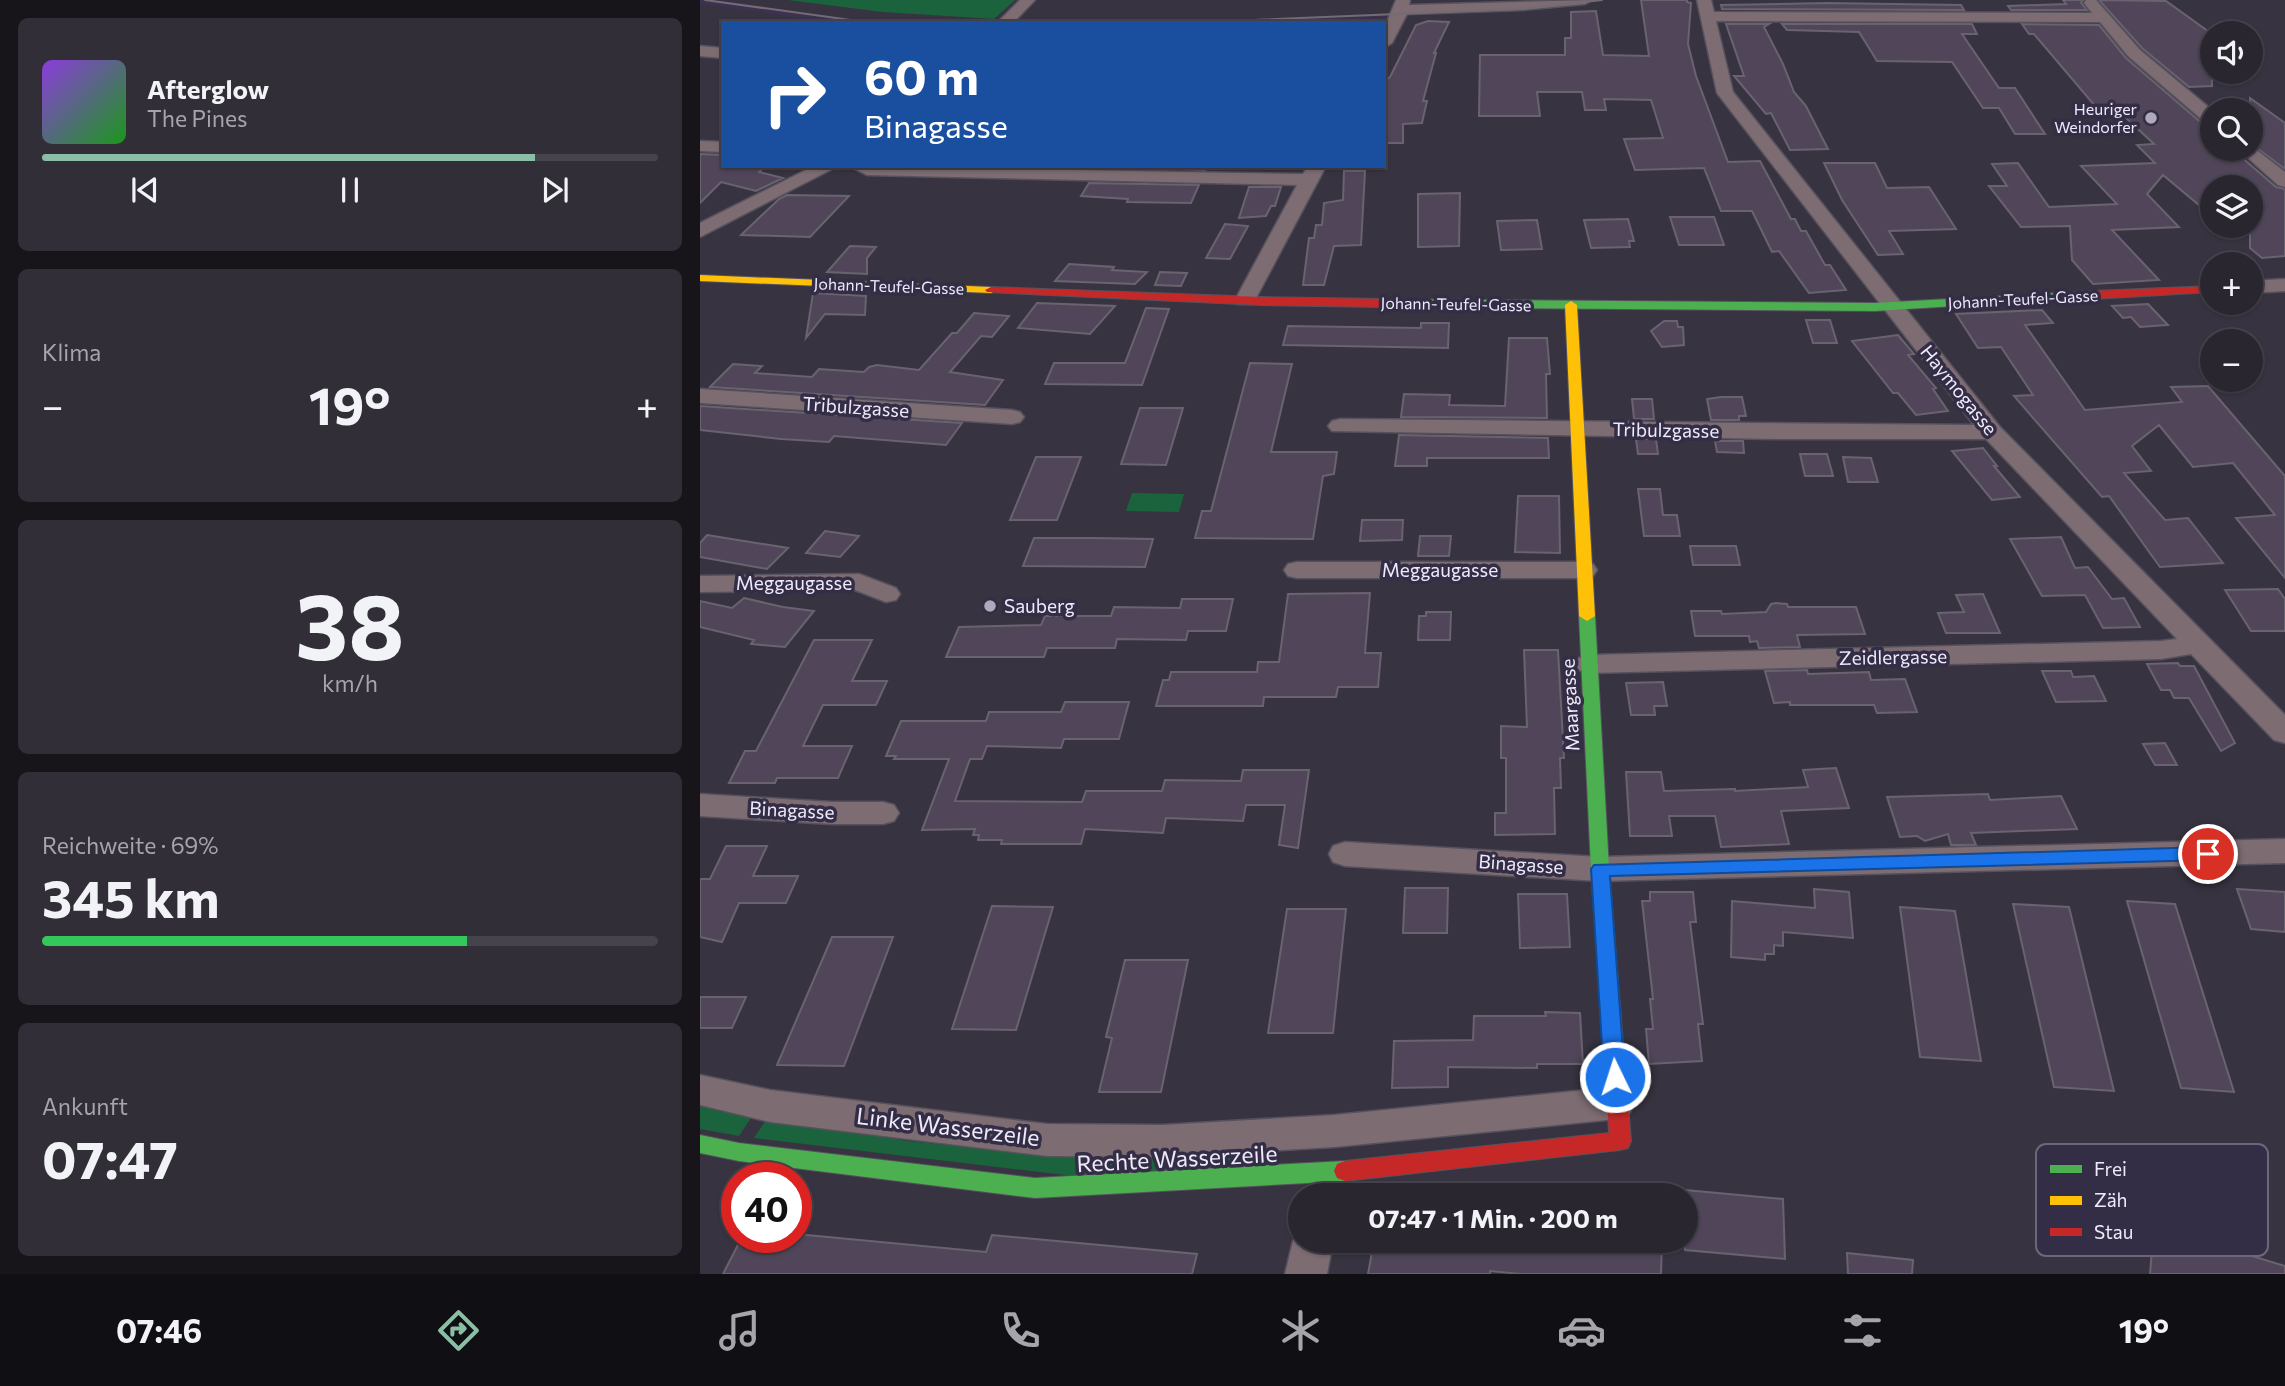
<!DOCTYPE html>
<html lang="de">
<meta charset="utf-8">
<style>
body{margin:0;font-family:Commissioner,sans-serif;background:#312e38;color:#f1f3f6;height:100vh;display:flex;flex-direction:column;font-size:26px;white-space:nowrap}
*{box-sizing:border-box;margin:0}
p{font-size:23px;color:#a5a5ab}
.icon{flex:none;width:38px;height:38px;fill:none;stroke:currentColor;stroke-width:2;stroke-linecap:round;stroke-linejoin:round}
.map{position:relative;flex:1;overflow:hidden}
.side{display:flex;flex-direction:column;gap:18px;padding:18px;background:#17151a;width:700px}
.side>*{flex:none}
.hud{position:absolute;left:21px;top:21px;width:665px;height:147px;border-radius:0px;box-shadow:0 2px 5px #0004,0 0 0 2px #45434c;background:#1a4fa0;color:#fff;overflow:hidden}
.fabs{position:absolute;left:1500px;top:21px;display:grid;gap:14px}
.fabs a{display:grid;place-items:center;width:63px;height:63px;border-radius:50%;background:#292630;box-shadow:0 2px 5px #0004,0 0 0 2px #45434c;font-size:35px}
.speed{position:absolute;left:21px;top:1162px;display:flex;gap:14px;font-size:35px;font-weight:700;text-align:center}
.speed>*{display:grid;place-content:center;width:91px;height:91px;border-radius:50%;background:#292630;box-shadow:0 2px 5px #0004,0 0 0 2px #45434c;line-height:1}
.speed .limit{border:10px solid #d22;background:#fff;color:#111}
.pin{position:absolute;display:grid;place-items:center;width:60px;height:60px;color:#fff;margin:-30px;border:4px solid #fff;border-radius:50%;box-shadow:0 2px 7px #0007}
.me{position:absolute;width:77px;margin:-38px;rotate:356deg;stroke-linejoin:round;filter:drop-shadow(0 0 5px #0008)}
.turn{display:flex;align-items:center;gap:24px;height:147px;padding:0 28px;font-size:32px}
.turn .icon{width:91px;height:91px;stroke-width:2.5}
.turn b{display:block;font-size:49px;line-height:60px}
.big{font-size:52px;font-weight:700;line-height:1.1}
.side .tile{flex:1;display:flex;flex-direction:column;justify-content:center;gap:10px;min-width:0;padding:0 24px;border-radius:10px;background:#312e38}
.side .dial{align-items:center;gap:0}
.dial b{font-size:91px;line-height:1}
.song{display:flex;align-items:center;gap:21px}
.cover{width:84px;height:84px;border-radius:10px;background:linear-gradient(135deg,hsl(270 70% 55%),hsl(120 70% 35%))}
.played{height:7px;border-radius:4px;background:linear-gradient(90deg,#8abfa5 80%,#45434c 80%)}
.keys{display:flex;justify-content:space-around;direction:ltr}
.heat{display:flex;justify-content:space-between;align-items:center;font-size:38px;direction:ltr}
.charge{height:10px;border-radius:5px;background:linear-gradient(90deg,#34c759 69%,#45434c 0)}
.trip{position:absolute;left:588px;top:1183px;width:410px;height:70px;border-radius:35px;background:#292630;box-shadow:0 2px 5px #0004,0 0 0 2px #45434c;font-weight:700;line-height:70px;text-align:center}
.tabs{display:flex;height:112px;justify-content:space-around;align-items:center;background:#100f13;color:#a5a5ab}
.tabs .icon{width:49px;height:49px}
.tabs .current{color:#8abfa5}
.tabs b{font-size:32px;color:#f1f3f6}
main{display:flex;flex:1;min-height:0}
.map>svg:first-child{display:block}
.built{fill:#3b3250}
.green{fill:#1a633d}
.building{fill:#514659;stroke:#69636f;stroke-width:2}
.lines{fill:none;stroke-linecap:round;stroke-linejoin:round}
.street-casing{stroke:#55515d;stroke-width:3}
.fast-casing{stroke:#55515d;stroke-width:2}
.slow-casing{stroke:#55515d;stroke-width:2}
.jam-casing{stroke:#55515d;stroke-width:2}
.street{fill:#7d6c71;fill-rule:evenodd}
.fast{fill:#4caf50;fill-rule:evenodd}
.slow{fill:#ffc107;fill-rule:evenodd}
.jam{fill:#c62828;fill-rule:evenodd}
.tram{stroke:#746b73;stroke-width:2}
.route{fill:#1a73e8;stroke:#114b97;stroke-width:2}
.poi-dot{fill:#aeaaba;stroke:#342d46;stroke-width:2.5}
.labels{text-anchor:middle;stroke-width:7;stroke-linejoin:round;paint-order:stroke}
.far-poi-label{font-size:16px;fill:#eeeafb;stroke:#342d46;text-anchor:end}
.far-street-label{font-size:16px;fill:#eeeafb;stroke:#342d46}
.street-label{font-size:19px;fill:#eeeafb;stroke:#342d46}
.poi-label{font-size:19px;fill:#eeeafb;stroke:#342d46;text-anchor:start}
.near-street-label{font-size:23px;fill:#eeeafb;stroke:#342d46}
.key{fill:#342d46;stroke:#6c667c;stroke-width:2}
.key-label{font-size:19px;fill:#eeeafb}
</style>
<main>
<section class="side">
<div class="tile">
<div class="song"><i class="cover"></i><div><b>Afterglow</b><p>The Pines</p></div></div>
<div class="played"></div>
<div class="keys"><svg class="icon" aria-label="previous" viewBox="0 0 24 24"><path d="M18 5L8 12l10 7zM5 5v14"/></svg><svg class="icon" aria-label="pause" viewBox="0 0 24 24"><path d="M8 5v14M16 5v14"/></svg><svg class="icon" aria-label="next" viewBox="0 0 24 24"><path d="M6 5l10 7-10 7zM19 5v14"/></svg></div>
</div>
<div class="tile"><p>Klima</p>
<div class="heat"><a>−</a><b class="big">19°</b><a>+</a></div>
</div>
<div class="tile dial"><b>38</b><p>km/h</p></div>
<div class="tile"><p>Reichweite · 69%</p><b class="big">345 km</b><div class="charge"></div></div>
<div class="tile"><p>Ankunft</p><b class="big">07:47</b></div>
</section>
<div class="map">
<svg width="1585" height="1274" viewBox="0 0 1585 1274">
<rect width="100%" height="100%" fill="#373340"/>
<path class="built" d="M0,0H17L190,23H134L0,4Z
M690,13L684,18L570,23H454Z"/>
<path class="green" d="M88,0H315L294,19L182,12Z
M432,493L484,494L479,512L426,511Z
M0,1102L47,1113L51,1118L39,1136L0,1129Z
M68,1117L207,1141L310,1151L568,1148V1168L382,1177L54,1138Z"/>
<path class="building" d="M941,0H987V2L991,3L988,44L996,76L1028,162L1060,161L1091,219H1095L1101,231H1106L1125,265H1130L1146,290L1109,293L1079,251L1072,252L1052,211H1021L1004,168L935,170L924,139L963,138L951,100L904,99L906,110H885L882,92H837L840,116H779L780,55H865V38H871V12L896,11L903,55L949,56Z
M1363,0H1383L1381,3L1387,10H1311L1308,6L1366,4Z
M1399,0L1466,1L1512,34V86L1489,87L1442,48Z
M1127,3L1261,5L1264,10L1022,9L1021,5Z
M728,21L749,22L734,53H736L723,101H727L722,123L703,124V143H684L686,80L690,77L716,25Z
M1026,24H1069L1064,27L1083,64L1094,92L1106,106L1128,149L1090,150L1071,113L1066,114L1034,76H1044Z
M1082,24H1272L1277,34H1262L1299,88H1315L1345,134H1315L1299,108H1283L1252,62L1177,61L1159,32L1087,30Z
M1322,24L1399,25L1426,58L1512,132V149H1532L1576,187L1585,189V256L1562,258L1550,248V187H1512V216L1463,175L1447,194L1479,227L1412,230L1459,280L1393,284L1372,260L1370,226L1321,227L1289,186H1307L1292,164L1318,163L1349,207L1417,204L1381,166L1455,163L1437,145L1454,144L1412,105L1395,106L1334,34H1329Z
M1550,98L1585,123V169L1550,143Z
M0,154L23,155V166H65L59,172L83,178L56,191L21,182L0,203Z
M1124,163H1175L1187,188L1229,187L1256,229L1189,231L1203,254L1178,255L1142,200Z
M400,166H507L505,170Z
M644,171H665L661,245L634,246L624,285H603L609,238H614L616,225H622L624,203L643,200Z
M389,183L499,185L491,203L427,202L428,199L381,196Z
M549,187H581L575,206H571L566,216L539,218Z
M760,193L759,246L718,247V194Z
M87,195L149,196L110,237L41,235L79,199Z
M970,217H1014L1024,245H979Z
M928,219L934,241H929L930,247L891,248L884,220Z
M837,220L842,249L801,250L797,221Z
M525,224L548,226L530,259L506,258Z
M150,246L176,247L167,258V274L127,272Z
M369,264L414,267L412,270L447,272L435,284L355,281Z
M460,272L487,273L481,286L455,285Z
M113,293L166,296L165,315L125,314L106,338Z
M337,303L415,306L390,334L318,328Z
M1448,304L1468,325L1440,327L1431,317L1423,318L1412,306Z
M446,308L469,309L442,385L345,384L354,363H425Z
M1342,310L1353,323L1325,325L1385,410L1482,402L1471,387L1508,386L1585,476V578L1536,518L1575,515L1533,463L1493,467L1459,425L1432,446L1451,471L1424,473L1465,520L1488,518L1523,563L1460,567L1409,496L1402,497L1314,396L1333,395L1301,347L1278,348L1256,314Z
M274,313L309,316L292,337L281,336L250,372L303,380L285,405L10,387L33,364L62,366L55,373L112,377L119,369L164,372L169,367L177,365L219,370L252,333H257Z
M1106,320H1130L1137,343H1113Z
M964,321H977L978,327H983L984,345L962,347L951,331Z
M721,323H749L748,348L583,345L588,326L721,328Z
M1198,335L1214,354L1208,355L1236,388L1233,389L1248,411L1216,415L1198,393H1193L1152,341Z
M809,338H847L850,374H846L847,418L701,417L704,394L750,395L749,405L805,406Z
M550,363L592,364L571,452H637L634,474L623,476L613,539L495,538L502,511H511Z
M1021,397H1042L1046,416H1039V420H1011L1007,399Z
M932,399H952L954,419H934Z
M0,406L262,423L246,445L134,436L129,442L81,439L0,430Z
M440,408H483L466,465L421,464Z
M699,435L848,438L849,458H727V466H695Z
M936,439H956L958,454H938Z
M1015,441H1043L1044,453L1017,452Z
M1283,448L1297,466H1294L1320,497L1292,500L1252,451Z
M1100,454H1127L1133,476H1105Z
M336,457H381L357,520H310Z
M1143,457L1171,458L1178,482H1148Z
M938,489H960L963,515H977L980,536H944Z
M818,496H859L860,553L815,552Z
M662,520H703L702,540L660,541Z
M125,531L159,536L140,557L106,553Z
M7,535L88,548L67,569L0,557V543Z
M720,536H751L749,556H718Z
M1361,537L1375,568L1388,567L1412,599L1424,598L1440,627L1403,628L1385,595L1342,596L1310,539Z
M334,538H393L453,539L445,567L323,566Z
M990,546H1036L1040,565H993Z
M1578,589L1585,599V631H1551L1525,590Z
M670,593L665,653H681L678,687H638L636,697H564L563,706H456L463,680H469L471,672H557L558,662H579L588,594Z
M1283,594L1300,633H1246L1238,613L1264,612L1256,595Z
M44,598L83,607L114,611L85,647L51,644L54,640L0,627V601L32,608Z
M482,599H533L526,631H488L486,640L417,639L415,648H347L344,657H246L259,627L341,625L345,616H411L414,607L480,608Z
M1076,603L1087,604L1088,607H1156L1165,634L1097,635L1100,647L1059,648L1057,641L1050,642L1049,636H995L991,611H1021L1022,614L1066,612L1071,604Z
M726,612H751L750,640H718L719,616H726Z
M114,640H172L152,681H187L176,705H123L103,746H152L138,778H77L75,783H29L45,751H56Z
M824,650H858L864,758H860L861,788H854L855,834L795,835V813H806V758H801V726L827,727Z
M1478,663L1480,666H1494L1535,743L1521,751L1489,698H1474L1470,690H1461L1447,664Z
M1107,670L1108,674L1169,672L1171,680L1205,679L1217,712L1177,713L1174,705H1090V702L1074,703L1065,671Z
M1342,671H1371L1373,677L1394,676L1406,701L1356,702Z
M963,682L967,706H954L955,715H931L926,683Z
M365,702H429L419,739H364L361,748L287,746L282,759H270L255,801L382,802L386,791H462L465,780L541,781L543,770H609L598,848L579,845L585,805H546L543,821L466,818L463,833L385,829L381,844H301L302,840H278L279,835H273L275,829L222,830L249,759H194L196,756H186L201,721H286L289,712H361Z
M1465,743L1477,765H1455L1443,744Z
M1136,768L1149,808L1081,811L1089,844L1021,847L1015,816H969L972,836H930L926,772H961L964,791L1035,789V791L1108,787L1103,770Z
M1288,794L1290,800L1361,796L1377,829L1271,833L1276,845H1251L1248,834L1225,841L1217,836L1200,837L1187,797Z
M26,846H67L53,876H98L86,903H39L22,942L0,937V879H10Z
M705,888H748L747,933H703Z
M1114,889L1149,892L1153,938L1083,932V946L1074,945V954H1065V960L1031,957L1032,901L1115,908Z
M1537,889L1585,892V932L1551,929Z
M950,892H993L996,922H990L1003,1024H998L1002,1061L949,1064L946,1029H953L950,999H953L942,901H950Z
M818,894H867L870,947L820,948Z
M1427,901L1475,904L1534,1092L1481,1088Z
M1313,904L1369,907L1414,1091L1354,1087Z
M292,906L353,907L316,1030L252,1029Z
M1200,907L1255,911L1281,1061L1220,1057Z
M587,909H646L633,1033H568Z
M132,937H193L144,1066L77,1065Z
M425,960H488L461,1092H399L412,1038L406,1037Z
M0,997H46L32,1028H0Z
M845,1012L880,1013L883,1064H837V1068L748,1067V1087L692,1088L694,1041L773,1040L774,1016H846Z
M985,1190L1083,1199L1085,1259L985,1250Z
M1454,1226L1585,1266V1274H1450Z
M96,1234L286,1252L292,1235L497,1254L492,1274H23L42,1237H96Z
M674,1241H735L793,1247L794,1241H962L961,1274H820L790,1271V1274H668Z
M1147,1253L1213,1260L1212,1274H1148Z"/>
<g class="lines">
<defs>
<path id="street" d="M320,0H335L313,23H297Z
M696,0H710L709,5L892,0L885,4L822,10L707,14L692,43L684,48V29Z
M997,0H1011L1014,12L1392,13L1384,3L1386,0H1396L1440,50L1512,110V124L1506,123L1428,56L1400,22L1016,21L1033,92L1300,427L1585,715V743L1574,740L1491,654L1461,659L889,673L879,670L875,664L879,658L889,655L1461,641L1477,639L1286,439H1076L632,431L628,426L632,421L640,419L1274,425L1017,93Z
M0,46L23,48V58L0,56Z
M0,141L23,142V152L0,151Z
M1550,145L1585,172V187L1578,185L1538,149H1550Z
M114,166H138L0,237V223Z
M149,166L603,174L608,166H626L555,300L552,304H538L535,300L597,185L167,175Z
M1585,279V291L1550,293V281Z
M0,389L312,410L320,412L324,417L320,422L312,424L0,403Z
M597,562H884L893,564L897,570L893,576L884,578H597L588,576L584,570L588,564Z
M159,574L196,588L200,594L196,600L186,602L155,590L0,592V576Z
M0,794L132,802H183L194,805L199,813L194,821L183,824H132L0,816Z
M1585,839V863L900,881L645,866L633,862L629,854L633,846L645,842L900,857Z
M0,1075L70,1090L347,1124L463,1125L634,1115L916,1087L929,1092L935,1103L929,1114L916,1119L634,1147L463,1157L347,1156L70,1122L0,1105Z
M599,1228L600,1241H633L627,1274H585L593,1241Z"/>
<path id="fast" d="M1393,291L1399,295L1397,297L1175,311L683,307L677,303L683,299L1175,303Z
M887,611L895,616L909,869L926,1081L923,1087L916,1090L909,1087L906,1081L891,869L879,616Z
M0,1135L39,1143L335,1178L645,1161L653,1164L656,1171L653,1178L645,1181L335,1198L39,1161L0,1153Z"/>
<path id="slow" d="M0,275L291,287L297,290L291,293L0,281Z
M871,301L877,305L895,616L887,621L879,616L865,305Z"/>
<path id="jam" d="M1512,286V292L1393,299L1387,295L1393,291Z
M291,287L561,297L683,299L689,303L683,307L561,305L287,292L285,290Z
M916,1072L923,1075L926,1081L931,1141L928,1148L920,1150L645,1181L637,1178L634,1171L637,1164L645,1161L909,1133L906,1081L909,1075Z"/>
</defs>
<use href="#street" class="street-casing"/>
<use href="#fast" class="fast-casing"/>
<use href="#slow" class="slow-casing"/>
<use href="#jam" class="jam-casing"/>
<use href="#street" class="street"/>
<use href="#fast" class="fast"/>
<use href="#slow" class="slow"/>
<use href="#jam" class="jam"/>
<path class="tram" d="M5,0L172,23
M478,23L820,9L902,0"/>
</g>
<path class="route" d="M1508,847L1514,849L1517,854L1514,858L1508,860L910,876L925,1077L922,1083L915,1086L907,1083L904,1077L891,869L894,865Z"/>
<g class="poi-dot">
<circle cx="1451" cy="118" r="7"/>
<circle cx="290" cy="606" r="7"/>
</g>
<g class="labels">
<g class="far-poi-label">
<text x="1437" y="115">Heuriger<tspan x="1437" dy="18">Weindorfer</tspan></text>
</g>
<g class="far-street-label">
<text transform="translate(189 286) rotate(2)" y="6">Johann-Teufel-Gasse</text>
<text transform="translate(1323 299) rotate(-3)" y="6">Johann-Teufel-Gasse</text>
<text transform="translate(756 304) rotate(1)" y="6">Johann-Teufel-Gasse</text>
</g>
<g class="street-label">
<text transform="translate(1259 390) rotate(51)" y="7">Haymogasse</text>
<text transform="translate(156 407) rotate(4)" y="7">Tribulzgasse</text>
<text transform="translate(966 430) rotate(1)" y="7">Tribulzgasse</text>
<text x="740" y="577">Meggaugasse</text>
<text x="94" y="590">Meggaugasse</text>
<text transform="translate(1193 657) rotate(-1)" y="7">Zeidlergasse</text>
<text transform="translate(870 705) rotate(-93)" y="7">Maargasse</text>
<text transform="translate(92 810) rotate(3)" y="7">Binagasse</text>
<text transform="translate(821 864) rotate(4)" y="7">Binagasse</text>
</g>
<g class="poi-label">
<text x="304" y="613">Sauberg</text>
</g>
<g class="near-street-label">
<text transform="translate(248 1127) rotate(7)" y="8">Linke Wasserzeile</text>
<text transform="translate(477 1159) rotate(-3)" y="8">Rechte Wasserzeile</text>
</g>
</g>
<rect x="1336" y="1144" width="232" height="112" rx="10" class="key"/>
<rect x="1350" y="1165" width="32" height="8" fill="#4caf50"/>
<rect x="1350" y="1196" width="32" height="9" fill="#ffc107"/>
<rect x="1350" y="1228" width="32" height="8" fill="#c62828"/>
<g class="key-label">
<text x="1394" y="1176">Frei</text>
<text x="1394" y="1207">Zäh</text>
<text x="1394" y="1239">Stau</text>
</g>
</svg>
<div class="fabs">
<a><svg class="icon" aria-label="sound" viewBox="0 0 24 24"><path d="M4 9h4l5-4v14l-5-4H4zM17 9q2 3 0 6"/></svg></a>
<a><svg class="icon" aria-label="search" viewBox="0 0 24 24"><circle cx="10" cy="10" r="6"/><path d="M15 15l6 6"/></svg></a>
<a><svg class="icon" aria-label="layers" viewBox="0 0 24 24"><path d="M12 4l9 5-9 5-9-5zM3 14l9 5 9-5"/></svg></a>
<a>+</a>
<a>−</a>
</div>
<div class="speed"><div class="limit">40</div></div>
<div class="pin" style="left:1508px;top:854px;background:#d93025"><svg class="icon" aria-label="arrive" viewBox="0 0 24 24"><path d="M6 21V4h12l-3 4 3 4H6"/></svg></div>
<svg class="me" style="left:915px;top:1077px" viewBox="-20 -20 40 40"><circle r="17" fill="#1a73e8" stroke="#fff" stroke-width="3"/><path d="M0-11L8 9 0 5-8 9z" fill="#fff"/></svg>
<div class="trip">07:47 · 1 Min. · 200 m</div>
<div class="hud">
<div class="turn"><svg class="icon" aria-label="right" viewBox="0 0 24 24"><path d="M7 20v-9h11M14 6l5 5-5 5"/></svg><div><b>60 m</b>Binagasse</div></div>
</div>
</div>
</main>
<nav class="tabs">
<b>07:46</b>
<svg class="icon current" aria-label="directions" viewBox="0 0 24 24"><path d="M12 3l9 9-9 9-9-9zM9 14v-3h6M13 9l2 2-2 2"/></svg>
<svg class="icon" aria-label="music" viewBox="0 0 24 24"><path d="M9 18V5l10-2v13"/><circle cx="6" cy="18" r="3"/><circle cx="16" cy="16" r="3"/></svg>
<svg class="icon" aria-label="phone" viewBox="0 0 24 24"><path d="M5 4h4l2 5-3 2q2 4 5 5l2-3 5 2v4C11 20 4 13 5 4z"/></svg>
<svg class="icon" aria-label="climate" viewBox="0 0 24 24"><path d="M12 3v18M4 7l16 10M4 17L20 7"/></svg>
<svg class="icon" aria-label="car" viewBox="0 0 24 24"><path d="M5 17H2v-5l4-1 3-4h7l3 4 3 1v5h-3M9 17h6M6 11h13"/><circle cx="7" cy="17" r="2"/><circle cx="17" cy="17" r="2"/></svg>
<svg class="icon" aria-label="filters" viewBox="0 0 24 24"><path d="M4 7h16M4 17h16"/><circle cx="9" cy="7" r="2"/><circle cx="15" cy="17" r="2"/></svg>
<b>19°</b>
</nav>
